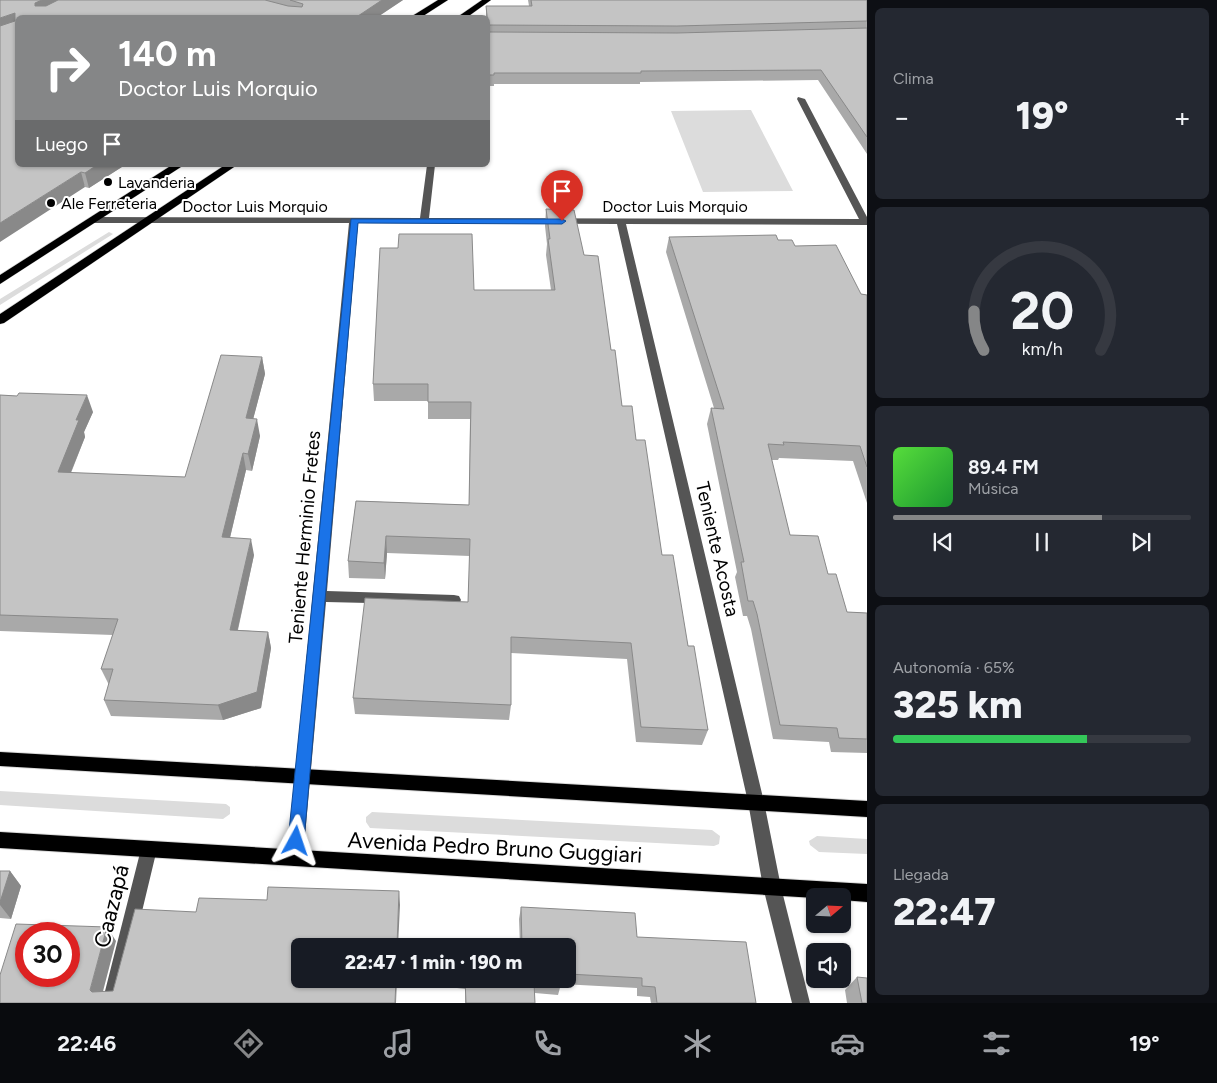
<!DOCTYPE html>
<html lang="es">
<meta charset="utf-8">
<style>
body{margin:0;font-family:Figtree,sans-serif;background:#242831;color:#f1f3f6;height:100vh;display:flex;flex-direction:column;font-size:19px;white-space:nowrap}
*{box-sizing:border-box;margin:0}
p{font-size:16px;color:#9ea1a6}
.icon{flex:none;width:28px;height:28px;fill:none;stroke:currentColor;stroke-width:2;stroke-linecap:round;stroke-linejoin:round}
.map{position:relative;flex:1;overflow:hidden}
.drawer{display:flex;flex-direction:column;gap:8px;padding:8px;background:#0d0f14;width:350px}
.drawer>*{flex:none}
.guide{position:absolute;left:15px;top:15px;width:475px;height:152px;border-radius:8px;box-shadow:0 1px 4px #0004;background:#858687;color:#fff;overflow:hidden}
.needle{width:32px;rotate:71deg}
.fabs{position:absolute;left:806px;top:888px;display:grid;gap:10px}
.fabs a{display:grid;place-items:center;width:45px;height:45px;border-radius:8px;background:#171b24;box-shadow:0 1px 4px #0004;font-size:25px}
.speed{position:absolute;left:15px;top:922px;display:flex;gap:10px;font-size:25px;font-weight:700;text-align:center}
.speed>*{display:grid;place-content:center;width:65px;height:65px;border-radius:50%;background:#171b24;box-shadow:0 1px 4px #0004;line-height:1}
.speed .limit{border:8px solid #d22;background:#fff;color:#111}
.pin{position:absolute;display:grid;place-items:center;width:42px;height:42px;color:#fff;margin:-51px -21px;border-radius:50% 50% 50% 0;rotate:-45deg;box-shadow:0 0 5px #0007}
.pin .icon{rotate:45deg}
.me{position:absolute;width:55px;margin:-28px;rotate:5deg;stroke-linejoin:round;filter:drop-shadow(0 0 4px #0008)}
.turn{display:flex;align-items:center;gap:18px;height:105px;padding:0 20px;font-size:22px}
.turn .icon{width:65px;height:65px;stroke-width:2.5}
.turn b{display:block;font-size:35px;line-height:42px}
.then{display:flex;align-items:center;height:48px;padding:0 20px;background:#0003;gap:10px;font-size:19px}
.big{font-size:38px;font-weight:800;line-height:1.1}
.drawer .card{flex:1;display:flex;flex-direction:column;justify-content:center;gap:8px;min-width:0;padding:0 18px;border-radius:8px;background:#242831}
.drawer .dial{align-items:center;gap:0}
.dial svg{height:130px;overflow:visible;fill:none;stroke:#363941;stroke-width:7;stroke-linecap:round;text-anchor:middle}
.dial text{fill:#f1f3f6;stroke:none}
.song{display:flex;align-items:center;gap:15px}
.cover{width:60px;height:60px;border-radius:8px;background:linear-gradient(135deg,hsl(110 70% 55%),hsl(130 70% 35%))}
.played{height:5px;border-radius:2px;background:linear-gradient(90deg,#858687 70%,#363941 70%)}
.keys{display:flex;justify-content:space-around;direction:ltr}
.heat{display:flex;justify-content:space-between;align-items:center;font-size:28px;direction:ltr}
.charge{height:8px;border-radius:4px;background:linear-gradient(90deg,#34c759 65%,#363941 0)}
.trip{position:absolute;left:291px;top:938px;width:285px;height:50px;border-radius:8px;background:#171b24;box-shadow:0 1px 4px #0004;font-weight:800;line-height:50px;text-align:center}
.menu{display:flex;height:80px;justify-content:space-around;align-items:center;background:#090b0e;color:#9ea1a6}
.menu .icon{width:35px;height:35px}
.menu .current{color:#858687}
.menu b{font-size:22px;color:#f1f3f6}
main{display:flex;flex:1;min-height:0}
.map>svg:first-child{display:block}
.green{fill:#dcdcdc}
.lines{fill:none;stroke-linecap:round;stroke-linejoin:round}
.major-casing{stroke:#dbdbdb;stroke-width:2}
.highway-casing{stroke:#dbdbdb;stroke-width:1}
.minor{fill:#555;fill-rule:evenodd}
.major{fill:#000;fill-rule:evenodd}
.highway{fill:#000;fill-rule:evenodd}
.wall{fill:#a9a9a9}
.shaded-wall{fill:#898989}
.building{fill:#c4c4c4;stroke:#898989;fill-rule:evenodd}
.route{fill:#1a73e8;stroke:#114b97}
.poi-dot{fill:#000;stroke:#fff;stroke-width:2}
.labels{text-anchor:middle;stroke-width:4;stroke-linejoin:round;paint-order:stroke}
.far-poi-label{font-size:16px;fill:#000;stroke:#fff;text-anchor:start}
.far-street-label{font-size:16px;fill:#000;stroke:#fff}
.street-label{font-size:19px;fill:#000;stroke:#fff}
.near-street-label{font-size:22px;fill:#000;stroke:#fff}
</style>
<main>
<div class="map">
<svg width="867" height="1003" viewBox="0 0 867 1003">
<rect width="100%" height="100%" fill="#fff"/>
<path class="green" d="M751,110L793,191L703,192L671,111Z
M109,232L113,234L0,305V299Z
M0,791L226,804L230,807V814L223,819L0,805Z
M372,812L712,830L720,836L719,844L714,846L370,828L366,822V817Z
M817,836L867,839V854L819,852L810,845L809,841Z"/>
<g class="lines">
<defs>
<path id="major" d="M0,752L867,801V817L0,766Z
M0,832L867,884V902L842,900V896H815V898L0,848Z"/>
<path id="highway" d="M438,0H448L420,18H409Z
M482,0H491L466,18H456Z
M172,165H184L0,284V275Z
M225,165H237L4,323L0,324V314Z"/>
</defs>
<use href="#major" class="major-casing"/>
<use href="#highway" class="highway-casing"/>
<path class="minor" d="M798,97L805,99L867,217V225L626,224L764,802L781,887L810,1003H792L763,887L748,802L617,224L358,223L327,591L454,595L459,596L461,600L459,604L454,605L326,602L303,858L301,864L295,866L289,864L287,858L349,223H93L88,220L93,217L420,218L427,165H435L429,218L859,219L797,99Z
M149,841L155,843L157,849L120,1003H102L141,849L143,843Z"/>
<use href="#major" class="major"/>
<use href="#highway" class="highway"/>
</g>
<path class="wall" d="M0,0H403L376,18H18L125,165L89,188L85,187Z
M528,0H867V154L818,80L640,82V84H494V86H488V18H486V6H529Z
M546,209L584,255L611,350L622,406L636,440L662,555L688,646L708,730L702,745L636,742L627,659L511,653V705L509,720L355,714L353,698L468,602L470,556L387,553L385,579L349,578L348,561L356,501L469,505L470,419H428V401H374L373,384L474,290H551L546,255L547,244L545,226Z
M669,237L778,240L795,246L861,294L867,295V503L853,461L779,458L778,460H771L790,535L828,574L847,612L867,613V753L831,752L829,742L773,739L751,629L747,616H743L735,577L737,572L707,424L711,408H714L666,252Z
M262,357L265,374L253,419L260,436L252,471L246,470L230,538L254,555L238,630L268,632L271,648L261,708L223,720L111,716L104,700L109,685L101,669L113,635L0,631V395L17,396L93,412L84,432L85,437L71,473L185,477Z
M0,871H10L21,886L11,919L0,918Z
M521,907L637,937L756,1003H651L650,997L637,996V988L561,984L558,995L535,993V1003H465V989L457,988V979H568V946H520L519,919Z
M857,977L867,1003H847L845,990Z"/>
<path class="shaded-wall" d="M42,0H71L39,16L35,6V3Z
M382,0H403L376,18H355Z
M15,13L18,21L0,33V18Z
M97,165H125L89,188L85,173Z
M81,172L85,187L0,242V223Z
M262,357L265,374L249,435L246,418Z
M87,395L93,412L84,432L85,437L64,489L58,472L76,420Z
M257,419L260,436L252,471L248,454Z
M243,453L246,470L226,554L222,537Z
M386,536L387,553L385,579L384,563Z
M251,539L254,555L234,646L230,630Z
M268,632L271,648L261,708L223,720L218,705Z
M10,871L21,886L11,919L0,905V902Z
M399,891L400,905L398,946H397Z
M107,927L116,941L100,1003L90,990Z
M396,979H397L396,1003H395Z"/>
<path class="building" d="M0,0H42L35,3V6H46L58,0H265L288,6L302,7L303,4L290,0H382L355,18H18V165H97L85,173L81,172L0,223V26L15,21V13L0,18Z
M531,0H867V21L677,26L488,25L486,6H532Z
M867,28V137L821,70L641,71V73H494V75H488V37H489L488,32L677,33Z
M546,209L574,210L584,255L598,256L611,350H615L622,406H632L636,440H645L662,555H673L688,646H694L708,730L641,727L631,643L511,637V705L353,698L365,598L468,602L470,539L386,536L384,563L348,561L356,501L469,505L471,402H428V384H373L380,248H398L399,234H472L474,290H555L548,239H550Z
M776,235L778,240H792L795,246L836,245L861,294L867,295V467L860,446L783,442L784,445L768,444L790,535L818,536L828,574H836L847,612L867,613V739L839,738L837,728L780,725L757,614L753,601H748L741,562H744L711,408L724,409L669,237Z
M221,355L262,357L246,418L257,419L248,454L243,453L222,537L251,539L230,630L268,632L257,692L218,705L104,700L113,669H101L118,619L0,615V395L17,396L19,393L87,395L76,420H79L58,472L185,477Z
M0,871H10L0,902Z
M268,887L399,891L397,946H300V979H396L395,1003H0V975L16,924L107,927L90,990L92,992L113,991L135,909L196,912L199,898L267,900ZM26,934H69V976H26Z
M521,907L635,913L637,937L746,942L756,1003H657L655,987L642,986V978L568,974V946H522Z
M857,977L867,978V1003H862Z
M465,979H561V985L534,983L535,1003H466Z"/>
<path class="route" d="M351,219H562L566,221L562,224L358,223L304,841L301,846L296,849L291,846L288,841Z"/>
<g class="poi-dot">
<circle cx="108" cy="182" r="5"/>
<circle cx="51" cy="203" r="5"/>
</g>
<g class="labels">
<g class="far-poi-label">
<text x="118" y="188">Lavanderia</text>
<text x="61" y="209">Ale Ferreteria</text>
</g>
<g class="far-street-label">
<text x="255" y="212">Doctor Luis Morquio</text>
<text x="675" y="212">Doctor Luis Morquio</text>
</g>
<g class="street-label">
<text transform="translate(304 537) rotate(-85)" y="7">Teniente Herminio Fretes</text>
<text transform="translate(718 549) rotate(77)" y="7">Teniente Acosta</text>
</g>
<g class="near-street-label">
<text transform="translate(495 847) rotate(3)" y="8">Avenida Pedro Bruno Guggiari</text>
<text transform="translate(111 906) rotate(-76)" y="8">Caazapá</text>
</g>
</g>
</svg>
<div class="fabs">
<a><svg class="needle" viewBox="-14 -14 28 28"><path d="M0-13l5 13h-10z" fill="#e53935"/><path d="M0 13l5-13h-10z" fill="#9ea1a6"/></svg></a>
<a><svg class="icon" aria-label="sound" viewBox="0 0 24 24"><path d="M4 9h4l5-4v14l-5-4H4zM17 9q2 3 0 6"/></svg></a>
</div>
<div class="speed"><div class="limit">30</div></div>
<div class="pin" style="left:562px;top:221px;background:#d93025"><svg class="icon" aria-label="arrive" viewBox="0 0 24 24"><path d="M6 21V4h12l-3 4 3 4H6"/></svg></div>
<svg class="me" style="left:296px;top:841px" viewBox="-20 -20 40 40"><path d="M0-17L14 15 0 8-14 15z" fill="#1a73e8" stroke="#fff" stroke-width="4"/></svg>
<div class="trip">22:47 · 1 min · 190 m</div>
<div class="guide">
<div class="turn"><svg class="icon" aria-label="right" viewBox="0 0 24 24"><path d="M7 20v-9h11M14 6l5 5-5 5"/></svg><div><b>140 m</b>Doctor Luis Morquio</div></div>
<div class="then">Luego<svg class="icon" aria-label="arrive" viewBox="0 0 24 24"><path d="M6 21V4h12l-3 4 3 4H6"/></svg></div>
</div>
</div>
<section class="drawer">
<div class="card"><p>Clima</p>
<div class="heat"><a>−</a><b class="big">19°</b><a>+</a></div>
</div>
<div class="card dial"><svg viewBox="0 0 100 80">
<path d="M14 69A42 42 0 1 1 86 69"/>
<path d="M14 69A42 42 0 0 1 8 45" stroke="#858687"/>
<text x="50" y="56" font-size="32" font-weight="700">20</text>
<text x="50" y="72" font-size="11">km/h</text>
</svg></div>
<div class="card">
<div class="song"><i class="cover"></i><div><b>89.4 FM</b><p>Música</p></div></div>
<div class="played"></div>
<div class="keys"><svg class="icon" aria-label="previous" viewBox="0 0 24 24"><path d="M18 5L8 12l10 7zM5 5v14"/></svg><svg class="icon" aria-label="pause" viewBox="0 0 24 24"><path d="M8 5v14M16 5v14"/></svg><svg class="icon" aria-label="next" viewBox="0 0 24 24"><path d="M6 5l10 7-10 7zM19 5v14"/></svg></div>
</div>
<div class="card"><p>Autonomía · 65%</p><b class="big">325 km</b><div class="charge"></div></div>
<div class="card"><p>Llegada</p><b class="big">22:47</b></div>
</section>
</main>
<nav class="menu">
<b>22:46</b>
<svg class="icon current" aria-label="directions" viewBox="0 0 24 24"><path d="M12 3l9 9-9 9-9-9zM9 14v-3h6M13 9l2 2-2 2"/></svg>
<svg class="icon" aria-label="music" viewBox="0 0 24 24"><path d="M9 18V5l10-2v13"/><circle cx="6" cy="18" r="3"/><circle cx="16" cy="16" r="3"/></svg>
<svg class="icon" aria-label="phone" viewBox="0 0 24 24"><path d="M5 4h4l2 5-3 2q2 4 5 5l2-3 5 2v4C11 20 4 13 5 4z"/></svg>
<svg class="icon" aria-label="climate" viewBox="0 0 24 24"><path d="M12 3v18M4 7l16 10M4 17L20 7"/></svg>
<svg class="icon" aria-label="car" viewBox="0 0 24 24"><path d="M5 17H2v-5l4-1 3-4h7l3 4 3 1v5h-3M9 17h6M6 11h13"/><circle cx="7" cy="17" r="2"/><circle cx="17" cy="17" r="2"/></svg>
<svg class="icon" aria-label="filters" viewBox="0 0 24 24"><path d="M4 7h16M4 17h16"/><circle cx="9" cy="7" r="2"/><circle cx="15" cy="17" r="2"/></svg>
<b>19°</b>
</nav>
